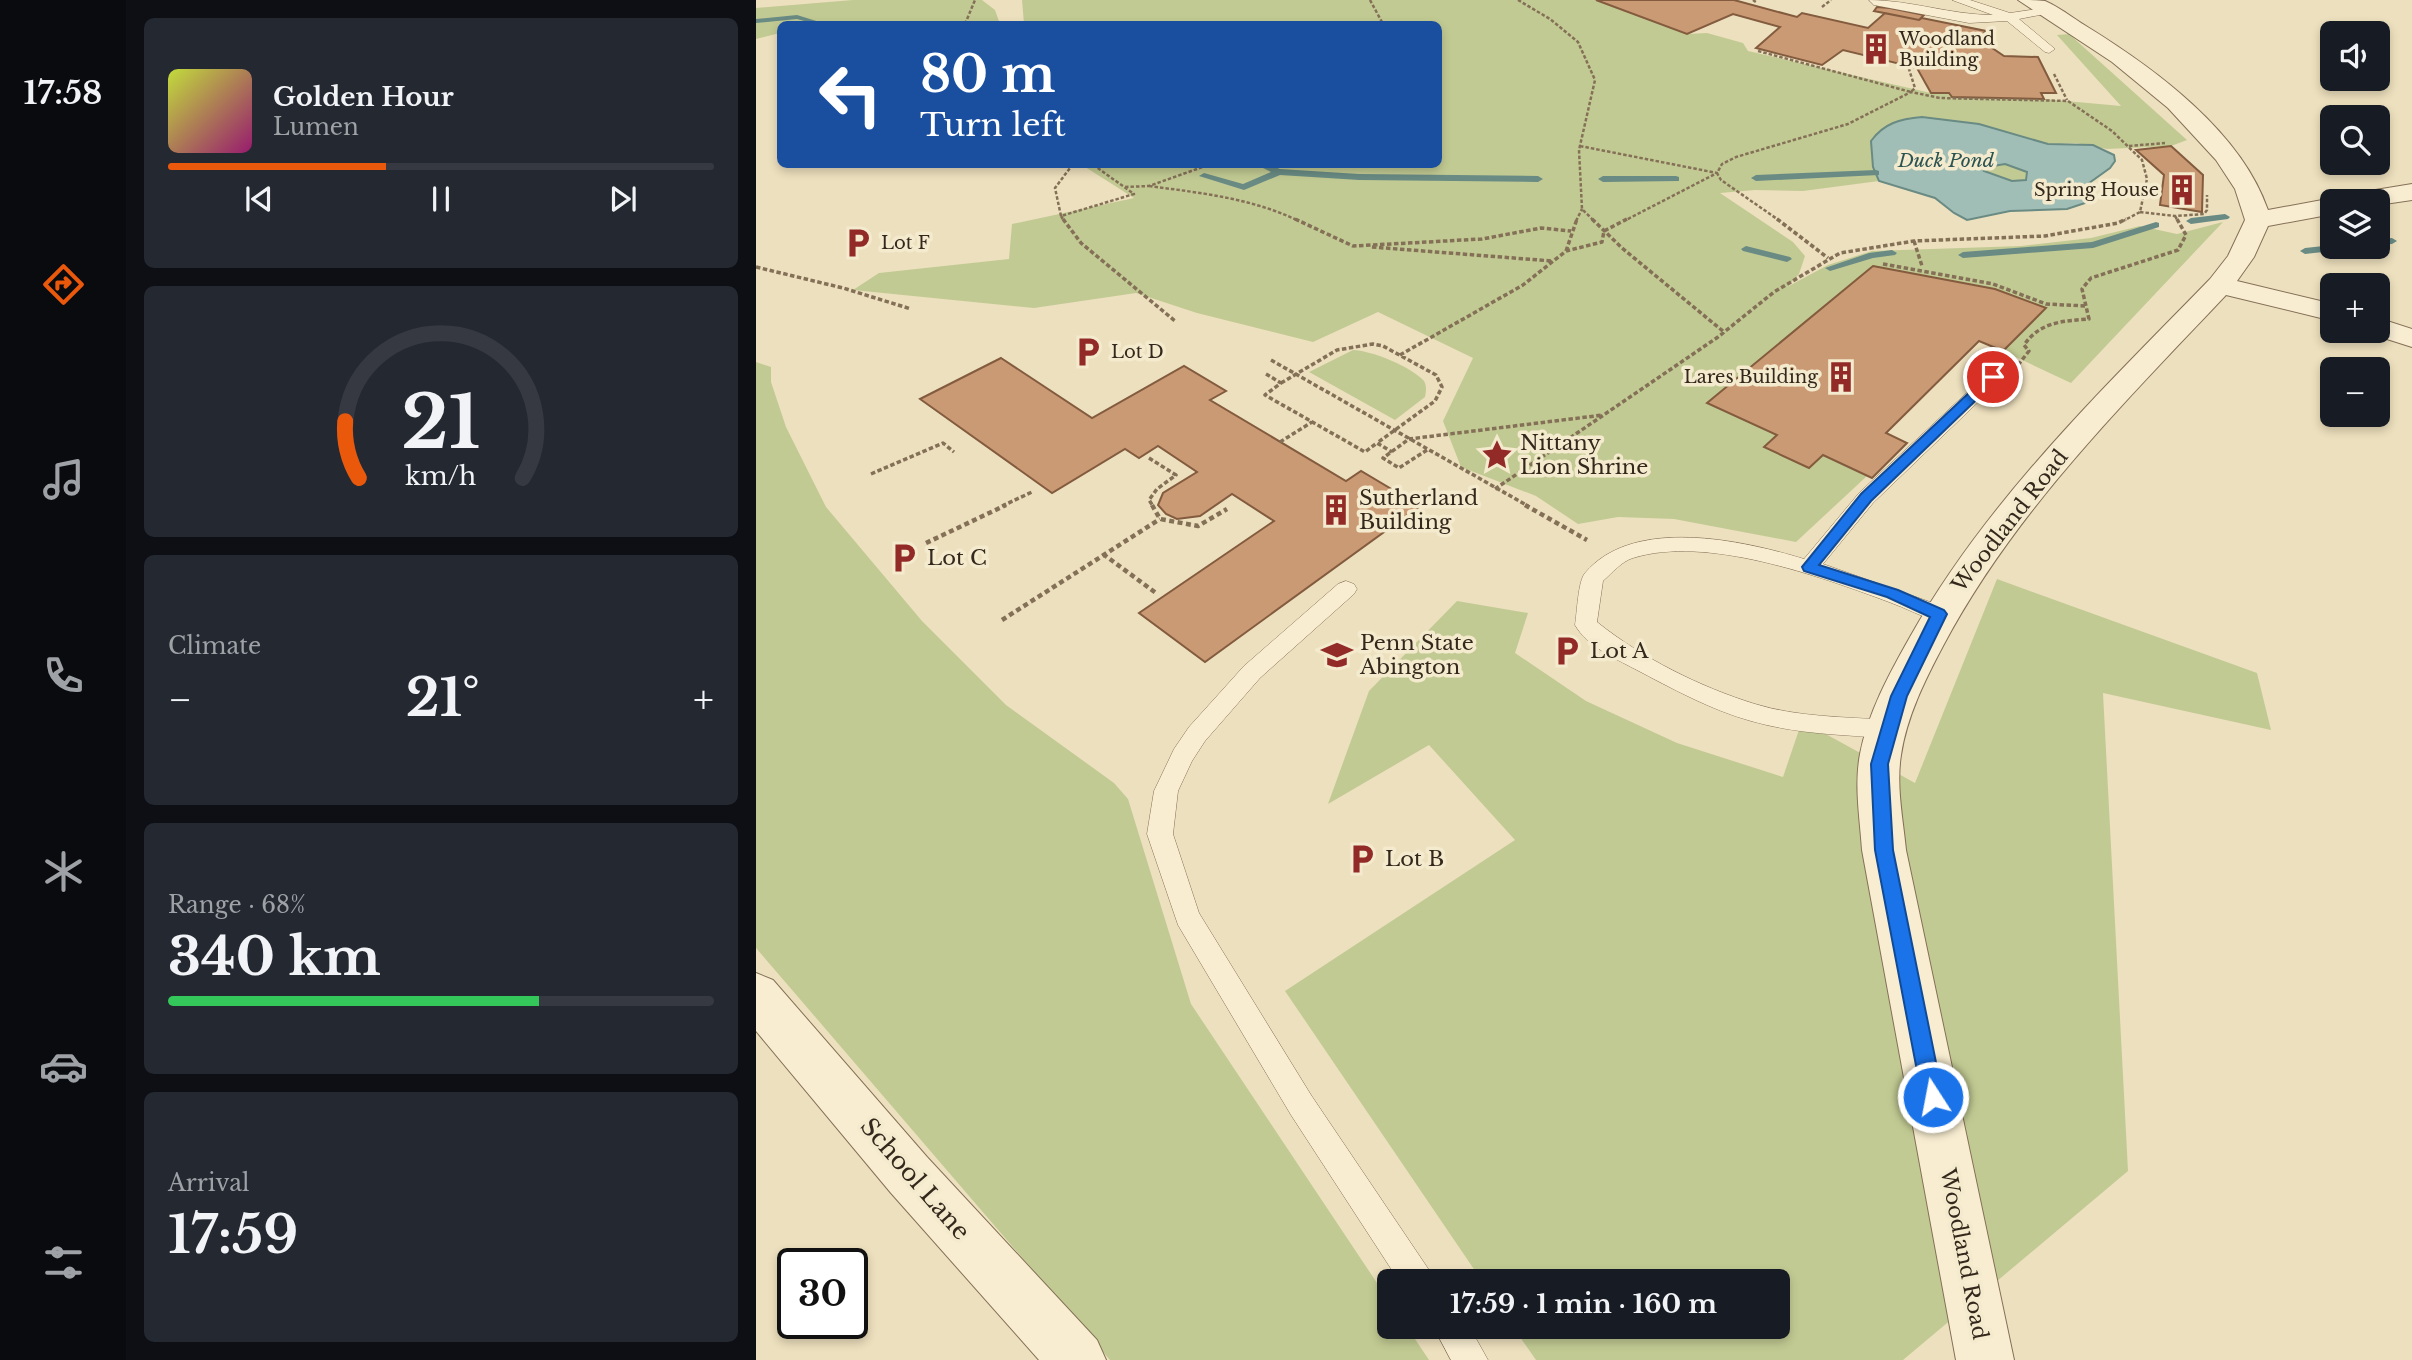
<!DOCTYPE html>
<meta charset="utf-8">
<style>
body{margin:0;font-family:"Libre Baskerville",serif;background:#242831;color:#f1f3f6;height:100vh;display:flex;flex-direction:column;font-size:26px;white-space:nowrap}
*{box-sizing:border-box;margin:0}
p{font-size:23px;color:#9ea1a6}
.icon{flex:none;width:38px;height:38px;fill:none;stroke:currentColor;stroke-width:2;stroke-linecap:round;stroke-linejoin:round}
.map{position:relative;flex:1;overflow:hidden}
.sheet{display:flex;flex-direction:column;gap:18px;padding:18px;background:#0d0f14;width:630px}
.sheet>*{flex:none}
.banner{position:absolute;left:21px;top:21px;width:665px;height:147px;border-radius:10px;box-shadow:0 4px 10px #0003;background:#1a4fa0;color:#fff;overflow:hidden}
.fabs{position:absolute;left:1564px;top:21px;display:grid;gap:14px}
.fabs a{display:grid;place-items:center;width:70px;height:70px;border-radius:10px;background:#171b24;box-shadow:0 4px 10px #0003;font-size:35px}
.speed{position:absolute;left:21px;top:1248px;display:flex;gap:14px;font-size:35px;font-weight:700;text-align:center}
.speed>*{display:grid;place-content:center;width:91px;height:91px;border-radius:50%;background:#171b24;box-shadow:0 4px 10px #0003;line-height:1}
.speed .limit{border:4px solid #111;border-radius:10px;background:#fff;color:#111}
.pin{position:absolute;display:grid;place-items:center;width:60px;height:60px;color:#fff;margin:-30px;border:4px solid #fff;border-radius:50%;box-shadow:0 2px 7px #0007}
.me{position:absolute;width:77px;margin:-38px;rotate:349deg;stroke-linejoin:round;filter:drop-shadow(0 0 5px #0008)}
.turn{display:flex;align-items:center;gap:24px;height:147px;padding:0 28px;font-size:32px}
.turn .icon{width:91px;height:91px;stroke-width:2.5}
.turn b{display:block;font-size:49px;line-height:60px}
.big{font-size:52px;font-weight:700;line-height:1.1}
.sheet .tile{flex:1;display:flex;flex-direction:column;justify-content:center;gap:10px;min-width:0;padding:0 24px;border-radius:10px;background:#242831}
.sheet .dial{align-items:center;gap:0}
.dial svg{height:182px;overflow:visible;fill:none;stroke:#363941;stroke-width:7;stroke-linecap:round;text-anchor:middle}
.dial text{fill:#f1f3f6;stroke:none}
.song{display:flex;align-items:center;gap:21px}
.cover{width:84px;height:84px;border-radius:10px;background:linear-gradient(135deg,hsl(70 70% 55%),hsl(320 70% 35%))}
.played{height:7px;border-radius:4px;background:linear-gradient(90deg,#ea580c 40%,#363941 40%)}
.keys{display:flex;justify-content:space-around;direction:ltr}
.heat{display:flex;justify-content:space-between;align-items:center;font-size:38px;direction:ltr}
.charge{height:10px;border-radius:5px;background:linear-gradient(90deg,#34c759 68%,#363941 0)}
.trip{position:absolute;left:621px;top:1269px;width:413px;height:70px;border-radius:10px;background:#171b24;box-shadow:0 4px 10px #0003;font-weight:700;line-height:70px;text-align:center}
main{display:flex;flex:1;min-height:0}
.dock{display:flex;flex-direction:column;width:126px;justify-content:space-around;align-items:center;background:#090b0e;color:#9ea1a6}
.dock .icon{width:49px;height:49px}
.dock .active{color:#ea580c}
.dock b{font-size:32px;color:#f1f3f6}
.map>svg:first-child{display:block}
.green{fill:#c2ca93}
.water{fill:#a1beb6;stroke:#698b84;stroke-width:2;fill-rule:evenodd}
.lines{fill:none;stroke-linecap:round;stroke-linejoin:round}
.stream{fill:#698b84;fill-rule:evenodd}
.building{fill:#ca9a74;stroke:#835b3e;stroke-width:2}
.lane-casing{stroke:#847057;stroke-width:1}
.street-casing{stroke:#847057;stroke-width:2}
.path-far2{stroke:#847057;stroke-width:2.5;stroke-dasharray:3.5 2;stroke-linecap:butt}
.path-far1{stroke:#847057;stroke-width:3.5;stroke-dasharray:4.5 2.5;stroke-linecap:butt}
.path{stroke:#847057;stroke-width:4.5;stroke-dasharray:5 3.5;stroke-linecap:butt}
.lane{fill:#f8edd1;fill-rule:evenodd}
.street{fill:#f8edd1;fill-rule:evenodd}
.route{fill:#1a73e8;stroke:#114b97;stroke-width:2}
.labels{text-anchor:middle;stroke-width:7;stroke-linejoin:round;paint-order:stroke}
.far-poi-label{font-size:18px;fill:#34281c;stroke:#f4eacd;text-anchor:start}
.far-water-label{font-size:19px;font-style:italic;fill:#2b5352;stroke:#f4eacd}
.poi-label{font-size:21px;fill:#34281c;stroke:#f4eacd;text-anchor:start}
.street-label{font-size:21px;fill:#34281c;stroke:#f4eacd}
.near-street-label{font-size:24px;fill:#34281c;stroke:#f4eacd}
</style>
<main>
<nav class="dock">
<b>17:58</b>
<svg class="icon active" aria-label="directions" viewBox="0 0 24 24"><path d="M12 3l9 9-9 9-9-9zM9 14v-3h6M13 9l2 2-2 2"/></svg>
<svg class="icon" aria-label="music" viewBox="0 0 24 24"><path d="M9 18V5l10-2v13"/><circle cx="6" cy="18" r="3"/><circle cx="16" cy="16" r="3"/></svg>
<svg class="icon" aria-label="phone" viewBox="0 0 24 24"><path d="M5 4h4l2 5-3 2q2 4 5 5l2-3 5 2v4C11 20 4 13 5 4z"/></svg>
<svg class="icon" aria-label="climate" viewBox="0 0 24 24"><path d="M12 3v18M4 7l16 10M4 17L20 7"/></svg>
<svg class="icon" aria-label="car" viewBox="0 0 24 24"><path d="M5 17H2v-5l4-1 3-4h7l3 4 3 1v5h-3M9 17h6M6 11h13"/><circle cx="7" cy="17" r="2"/><circle cx="17" cy="17" r="2"/></svg>
<svg class="icon" aria-label="filters" viewBox="0 0 24 24"><path d="M4 7h16M4 17h16"/><circle cx="9" cy="7" r="2"/><circle cx="15" cy="17" r="2"/></svg>
</nav>
<section class="sheet">
<div class="tile">
<div class="song"><i class="cover"></i><div><b>Golden Hour</b><p>Lumen</p></div></div>
<div class="played"></div>
<div class="keys"><svg class="icon" aria-label="previous" viewBox="0 0 24 24"><path d="M18 5L8 12l10 7zM5 5v14"/></svg><svg class="icon" aria-label="pause" viewBox="0 0 24 24"><path d="M8 5v14M16 5v14"/></svg><svg class="icon" aria-label="next" viewBox="0 0 24 24"><path d="M6 5l10 7-10 7zM19 5v14"/></svg></div>
</div>
<div class="tile dial"><svg viewBox="0 0 100 80">
<path d="M14 69A42 42 0 1 1 86 69"/>
<path d="M14 69A42 42 0 0 1 8 44" stroke="#ea580c"/>
<text x="50" y="56" font-size="32" font-weight="700">21</text>
<text x="50" y="72" font-size="11">km/h</text>
</svg></div>
<div class="tile"><p>Climate</p>
<div class="heat"><a>−</a><b class="big">21°</b><a>+</a></div>
</div>
<div class="tile"><p>Range · 68%</p><b class="big">340 km</b><div class="charge"></div></div>
<div class="tile"><p>Arrival</p><b class="big">17:59</b></div>
</section>
<div class="map">
<svg width="1656" height="1360" viewBox="0 0 1656 1360">
<rect width="100%" height="100%" fill="#ede0be"/>
<path class="green" d="M97,0H226L239,10L244,24H24V33L0,39V8Z
M266,0H840L931,34L951,33L987,43L992,51L1175,93H1193L1196,97L1288,99L1365,106L1301,35L1313,34L1431,140L1415,146L1351,149L1320,143L1293,144L1223,124L1166,117L1152,118L1115,154L1123,181L1047,191L999,190L964,193L1037,242L1049,256L1043,274L1031,287L1072,265L1116,251L1265,246L1335,238L1384,226L1421,234L1467,222L1315,383L1247,351L1289,308L1239,289L1117,266L951,403L1021,435L1008,447L1053,468L1067,455L1111,476L1040,542L918,519L862,517L822,524L780,496L705,467L687,421L717,358L622,312L557,342L441,313L380,293L278,308L97,290L123,273L253,259L256,224L378,198L326,165L682,164V24H268Z
M1249,164L1271,172L1270,180L1256,181L1228,170L1230,167Z
M597,350C614,350 656,367 668,381C671,386 670,392 669,397L639,420L553,372Z
M0,362L15,367V382L30,427L70,507L166,621L250,705L358,783L372,799L435,1004L633,1301L634,1326L651,1327L673,1360H354L0,948Z
M1241,579L1501,673L1515,730L1347,693L1372,1171L1147,1360H780L757,1327L1022,1326V1281H726L529,991L759,840L673,745L572,804L613,691L701,601L772,613L759,653L830,701L921,743L1027,777L1046,721L1159,783Z"/>
<path class="water" d="M1166,117L1223,124L1292,144L1337,145L1358,155L1359,161L1354,168L1329,186V203L1311,209L1254,211L1211,220L1198,213L1179,198L1123,181L1117,167L1115,141C1128,123 1144,119 1166,117ZM1249,164L1271,172L1270,180L1256,181L1228,171L1231,167Z"/>
<g class="lines">
<path class="stream" d="M41,15L70,24H59L41,19L0,23V19Z
M422,164H430V165L426,168Z
M499,164H512L524,169L603,174L782,176L787,179L782,182L603,180L524,175L488,190L443,176L448,173L487,184L515,172Z
M1120,170L1123,171V175L1000,181L995,178L1000,175Z
M920,176L923,177V181L847,182L842,179L847,176Z
M1469,214L1474,217L1472,219L1435,224L1430,221L1435,218Z
M1400,222L1403,223V227L1337,248L1207,258L1202,255L1207,252L1336,242Z
M1622,239L1636,238L1641,241L1636,244L1622,245Z
M1577,245L1590,247L1585,250L1549,254L1544,251L1549,248Z
M990,246L1034,257L1036,259L1031,262L987,251L985,249Z
M1136,250L1141,253L1139,255L1117,258L1074,271L1069,268L1113,253Z"/>
</g>
<path class="building" d="M840,0H978L1041,17L1046,13L1112,28L1129,13L1163,20L1166,18L1230,31L1223,39L1248,56L1282,57L1300,93H1285L1288,99L1196,97L1193,93H1175L1161,68L1087,50L1066,65L1000,48L1024,27L977,14L931,34Z
M1121,7L1134,8L1168,15L1163,20L1118,11Z
M1415,146L1447,175L1446,212L1404,205L1408,175L1380,150Z
M1117,266L1239,289L1290,308L1247,351L1223,341L1130,433L1151,443L1116,478L1067,455L1053,468L1008,447L1021,435L951,403Z
M245,358L336,418L428,366L470,391L454,400L590,481L605,471L664,506L449,662L383,613L518,521L476,494L444,516L421,519L410,514L402,505L407,493L441,472L402,446L383,458L369,449L296,493L164,399Z"/>
<g class="lines">
<defs>
<path id="lane" d="M1113,0C1155,0 1195,15 1237,15L1196,0H1214L1254,13L1294,7V13L1263,19L1299,49L1293,53L1289,52L1251,21L1213,23L1118,5Z
M1237,373L1246,378L1243,382L1117,503L1067,564L1191,608L1194,614L1191,620L1183,622C1166,617 1150,608 1133,602C1063,576 950,535 877,558C866,561 856,573 847,581L841,622C886,658 944,687 999,704C1041,717 1089,717 1133,720L1141,723L1145,729L1141,735L1133,738C1087,735 1040,734 995,721C955,710 915,688 879,669C858,658 831,646 819,625C821,613 822,581 829,573C877,516 986,540 1048,559L1103,493L1231,374Z
M590,581L598,584L601,589L598,594L504,678L449,741L436,761L422,791L417,834L443,913L555,1095L673,1270L678,1281H643L535,1115L422,925L391,834L398,791L418,749L433,727L488,666L582,584Z
M677,1326H713L732,1360H695Z"/>
<path id="street" d="M1262,0C1270,0 1281,0 1289,1C1303,7 1317,18 1330,26C1398,68 1485,131 1512,210L1577,198L1587,201H1577V214L1512,226L1498,257L1481,281L1577,304V321L1470,295C1367,404 1258,512 1187,646C1169,680 1151,716 1145,755C1140,786 1147,819 1150,850L1258,1360H1200L1106,850C1104,819 1098,786 1104,754C1112,713 1133,674 1154,637C1231,500 1345,391 1454,279L1472,256L1489,220L1479,189L1460,160L1412,108L1356,62Z
M1656,184V200L1622,205V201H1588L1592,196L1601,193Z
M1622,318L1656,329V347L1612,333L1610,331H1622Z
M0,973L17,980L171,1157L341,1340L350,1360H283L135,1193L0,1031Z"/>
</defs>
<use href="#lane" class="lane-casing"/>
<use href="#street" class="street-casing"/>
<path class="path-far2" d="M614,0L627,24
M762,0L794,19L822,42L839,80L823,150L826,209L838,221
M997,0L1001,3
M1066,7L1075,0
M209,24L219,0
M1002,51L1155,92L1159,88L1152,66
M1298,74L1311,100
M824,146L961,173L868,221
M1373,146L1409,143
M317,164L299,188L305,216L378,194L336,164
M393,186C445,193 495,198 543,221
M369,187L393,186L455,164
M1384,212L1419,216L1448,214L1451,210V195
M305,216L308,221
M1419,216L1422,221
M820,221L826,209
M1024,221L965,180L961,173L966,164L980,157L1092,124L1155,92L1184,98L1312,101L1356,131L1386,160L1391,179L1384,212L1367,221"/>
<path class="path-far1" d="M307,219L325,243L419,321
M539,219L597,246L726,239L785,228L815,231
M836,219L866,248L968,332
M1021,219L1072,258
M1158,241L1166,266
M616,247L796,261
M810,251L821,219
M1127,264L1237,284L1290,304L1330,306
M0,267L87,288L155,309
M644,355L767,285L810,251L846,242L848,231L871,219
M515,360L772,506
M1262,365L1273,351L1268,345C1284,322 1306,321 1333,319L1326,289L1335,278L1422,250L1430,235L1421,219
M510,374L525,383L509,395L609,452L621,443L636,452
M525,383L581,350L617,344L627,346L680,375L686,387L679,401L621,443
M524,442L556,422
M671,450L643,468L627,458L653,439L847,415
M393,458L420,475L401,489L393,500L397,506
M115,474L187,443L198,452
M739,489L962,337L1018,292L1084,253L1158,241L1289,236L1362,223L1370,219
M246,506L276,492"/>
<path class="path" d="M396,505L404,519L442,526L471,509
M769,505L831,540
M170,543L250,505
M347,554L400,593
M246,620L404,519"/>
<use href="#lane" class="lane"/>
<use href="#street" class="street"/>
</g>
<path class="route" d="M1237,374L1241,375V380L1115,501L1063,565L1142,590L1188,610L1191,614L1151,696L1132,764L1137,850L1187,1097L1184,1104L1177,1107L1169,1104L1166,1097L1119,850L1115,764L1135,696L1174,617L1131,597L1048,571L1046,567L1105,494L1232,375Z"/>
<defs>
<symbol id="building-bare" viewBox="-9 -9 18 18"><path d="M-4-6H4V6H1V3H-1V6H-4ZM-2.5-4.3h1.7v1.8h-1.7ZM.8-4.3h1.7v1.8H.8ZM-2.5-1h1.7V.8h-1.7ZM.8-1h1.7V.8H.8Z" fill="#922b28" stroke="#f4eacd" stroke-width="2.5" paint-order="stroke"/></symbol>
<symbol id="parking-bare" viewBox="-9 -9 18 18"><path d="M-3.5-5.5H1a3.5 3.5 0 0 1 0 7H-1V5.5H-3.5ZM-1-3.4V-.6H.8a1.4 1.4 0 0 0 0-2.8Z" fill="#922b28" stroke="#f4eacd" stroke-width="2.5" paint-order="stroke"/></symbol>
<symbol id="sight-bare" viewBox="-9 -9 18 18"><path d="M0-6L1.8-2.2L6-1.7L2.9 1.2L3.7 5.4L0 3.3L-3.7 5.4L-2.9 1.2L-6-1.7L-1.8-2.2Z" fill="#922b28" stroke="#f4eacd" stroke-width="2.5" paint-order="stroke"/></symbol>
<symbol id="university-bare" viewBox="-9 -9 18 18"><path d="M0-5L7-2L0 1L-7-2ZM-4 1L0 2.5L4 1V4Q0 6-4 4Z" fill="#922b28" stroke="#f4eacd" stroke-width="2.5" paint-order="stroke"/></symbol>
</defs>
<g fill-rule="evenodd">
<use href="#building-bare" x="1098" y="27" width="44" height="44"/>
<use href="#building-bare" x="1404" y="168" width="44" height="44"/>
<use href="#parking-bare" x="80" y="221" width="44" height="44"/>
<use href="#parking-bare" x="310" y="330" width="44" height="44"/>
<use href="#building-bare" x="1063" y="355" width="44" height="44"/>
<use href="#sight-bare" x="719" y="433" width="44" height="44"/>
<use href="#building-bare" x="558" y="488" width="44" height="44"/>
<use href="#parking-bare" x="126" y="536" width="44" height="44"/>
<use href="#parking-bare" x="789" y="629" width="44" height="44"/>
<use href="#university-bare" x="559" y="633" width="44" height="44"/>
<use href="#parking-bare" x="584" y="837" width="44" height="44"/>
</g>
<g class="labels">
<g class="far-poi-label">
<text x="1143" y="45">Woodland<tspan x="1143" dy="21">Building</tspan></text>
<text x="1403" y="196" text-anchor="end">Spring House</text>
<text x="125" y="249">Lot F</text>
<text x="355" y="358">Lot D</text>
<text x="1062" y="383" text-anchor="end">Lares Building</text>
</g>
<g class="far-water-label">
<text x="1190" y="167">Duck Pond</text>
</g>
<g class="poi-label">
<text x="764" y="450">Nittany<tspan x="764" dy="24">Lion Shrine</tspan></text>
<text x="603" y="505">Sutherland<tspan x="603" dy="24">Building</tspan></text>
<text x="171" y="565">Lot C</text>
<text x="604" y="650">Penn State<tspan x="604" dy="24">Abington</tspan></text>
<text x="834" y="658">Lot A</text>
<text x="629" y="866">Lot B</text>
</g>
<g class="street-label">
<text transform="translate(1254 521) rotate(-52)" y="7">Woodland Road</text>
<text transform="translate(1208 1254) rotate(79)" y="7">Woodland Road</text>
</g>
<g class="near-street-label">
<text transform="translate(159 1179) rotate(49)" y="8">School Lane</text>
</g>
</g>
</svg>
<div class="fabs">
<a><svg class="icon" aria-label="sound" viewBox="0 0 24 24"><path d="M4 9h4l5-4v14l-5-4H4zM17 9q2 3 0 6"/></svg></a>
<a><svg class="icon" aria-label="search" viewBox="0 0 24 24"><circle cx="10" cy="10" r="6"/><path d="M15 15l6 6"/></svg></a>
<a><svg class="icon" aria-label="layers" viewBox="0 0 24 24"><path d="M12 4l9 5-9 5-9-5zM3 14l9 5 9-5"/></svg></a>
<a>+</a>
<a>−</a>
</div>
<div class="speed"><div class="limit">30</div></div>
<div class="pin" style="left:1237px;top:377px;background:#d93025"><svg class="icon" aria-label="arrive" viewBox="0 0 24 24"><path d="M6 21V4h12l-3 4 3 4H6"/></svg></div>
<svg class="me" style="left:1177px;top:1097px" viewBox="-20 -20 40 40"><circle r="17" fill="#1a73e8" stroke="#fff" stroke-width="3"/><path d="M0-11L8 9 0 5-8 9z" fill="#fff"/></svg>
<div class="trip">17:59 · 1 min · 160 m</div>
<div class="banner">
<div class="turn"><svg class="icon" aria-label="left" viewBox="0 0 24 24"><path d="M17 20v-9H6M10 6l-5 5 5 5"/></svg><div><b>80 m</b>Turn left</div></div>
</div>
</div>
</main>
